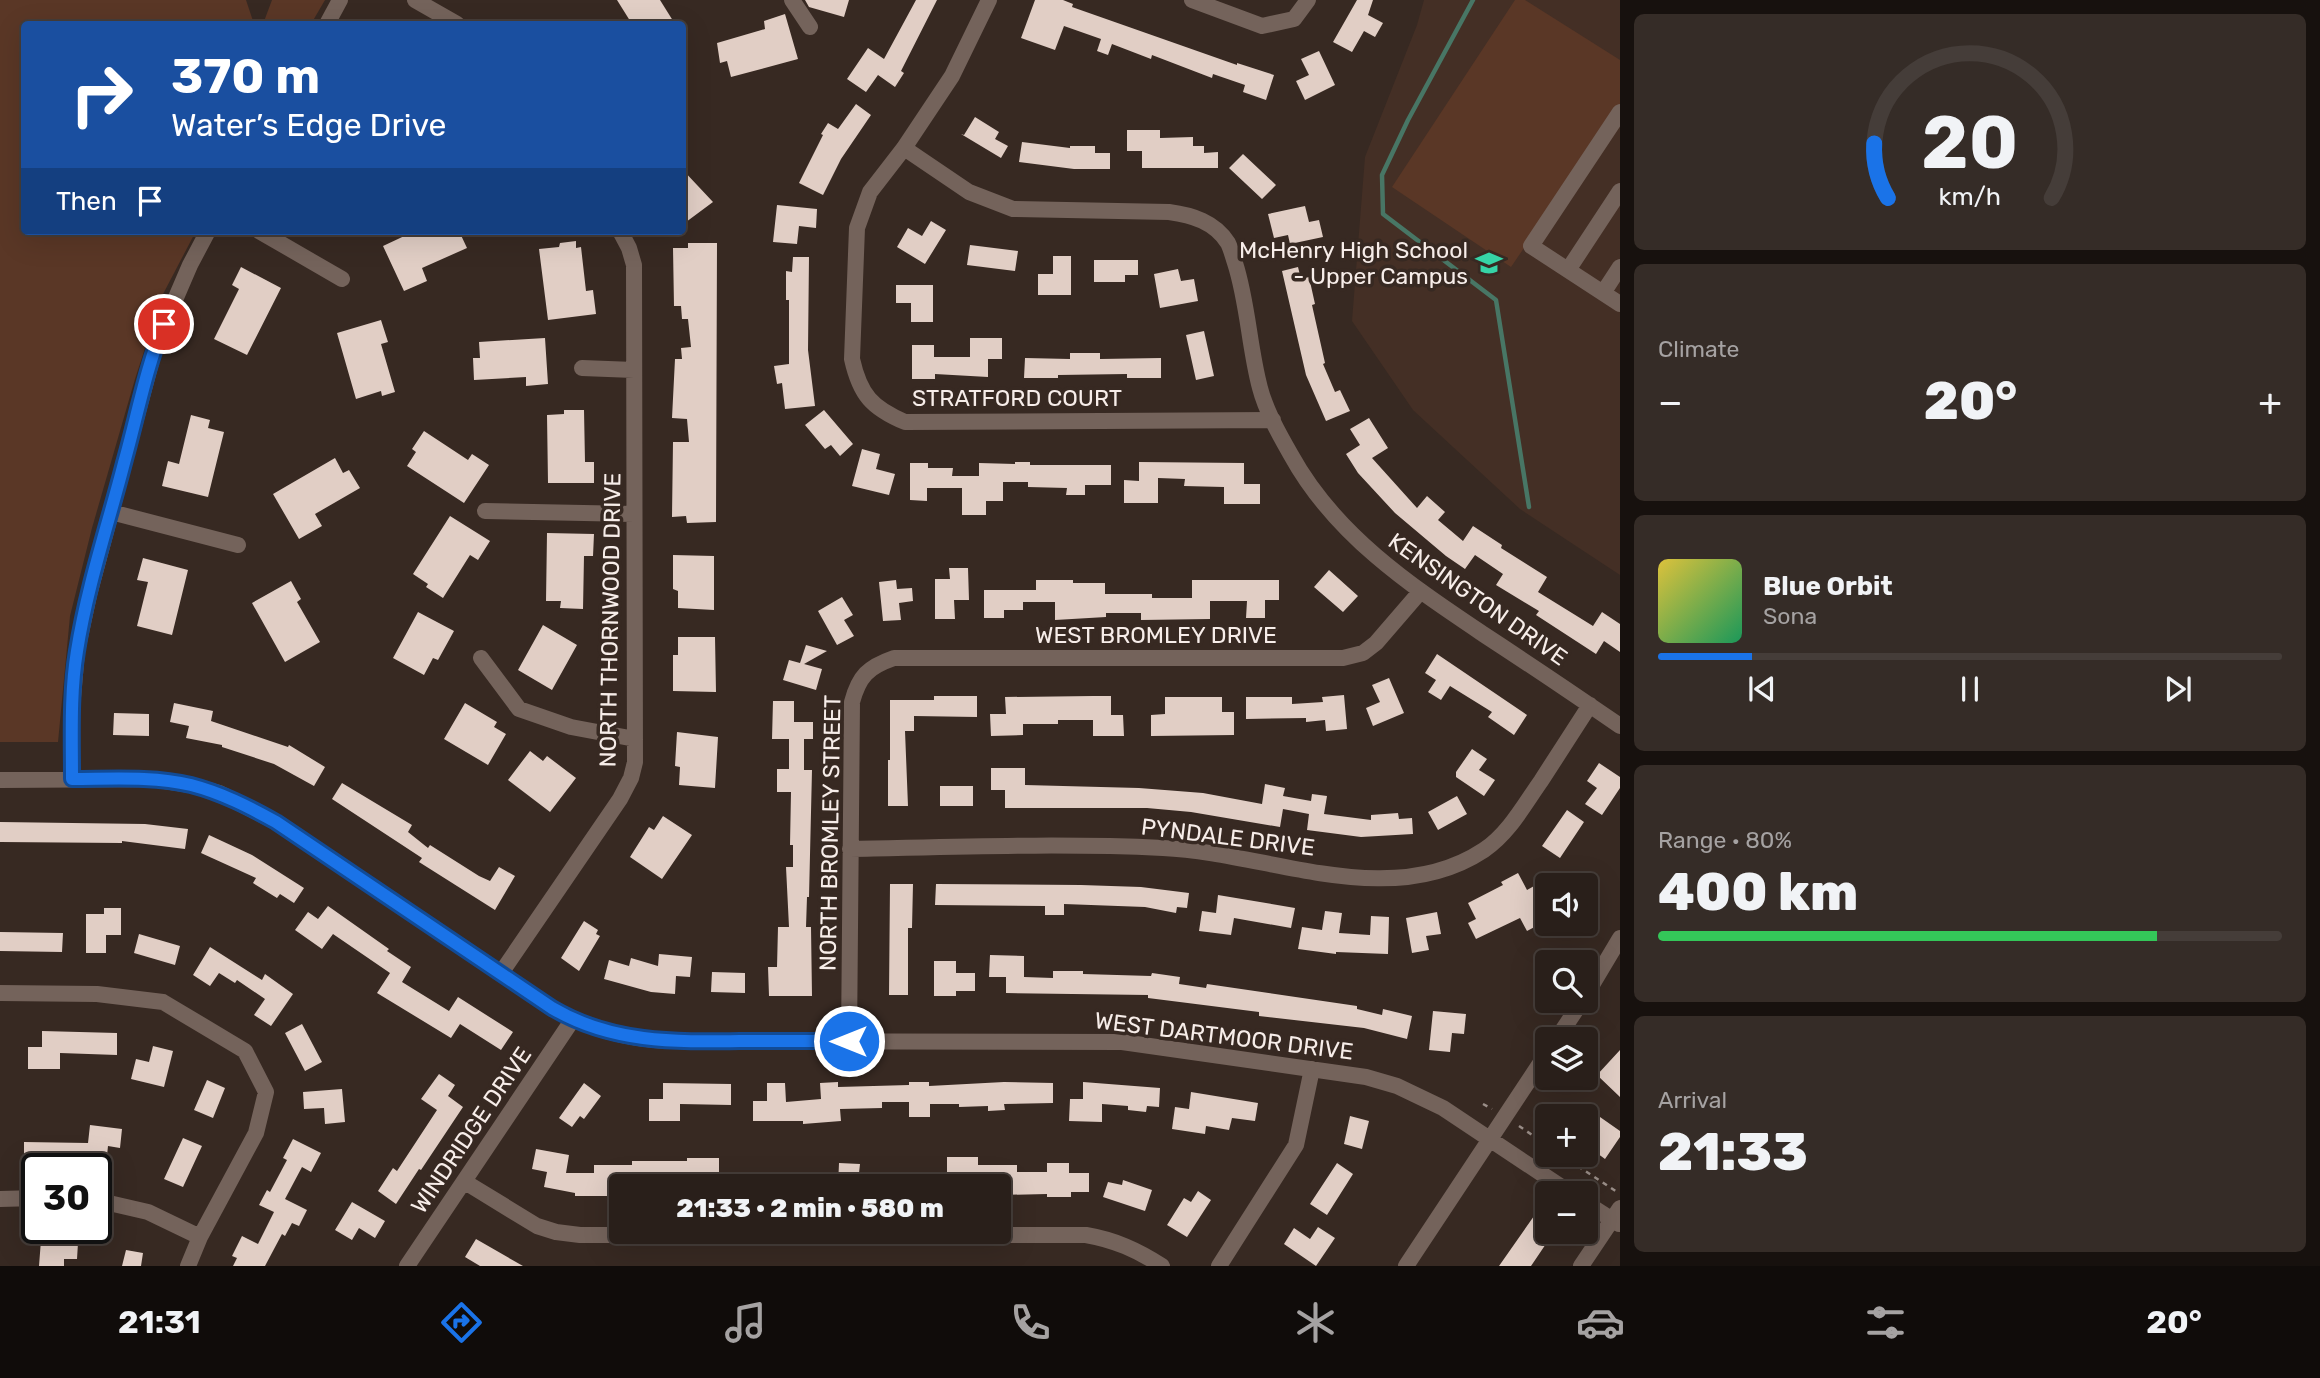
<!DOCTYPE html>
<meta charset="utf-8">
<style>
body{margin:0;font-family:Rubik,sans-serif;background:#352c27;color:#f1f3f6;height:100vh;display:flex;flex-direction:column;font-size:26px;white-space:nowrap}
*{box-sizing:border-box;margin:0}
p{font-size:23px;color:#a5a2a2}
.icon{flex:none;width:38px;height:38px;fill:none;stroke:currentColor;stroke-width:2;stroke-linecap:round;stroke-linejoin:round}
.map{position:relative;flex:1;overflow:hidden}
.drawer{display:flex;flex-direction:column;gap:14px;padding:14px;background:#17110e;width:700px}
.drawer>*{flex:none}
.hud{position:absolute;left:21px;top:21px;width:665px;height:214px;border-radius:7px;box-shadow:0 7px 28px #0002,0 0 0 2px #453d39;background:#1a4fa0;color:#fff;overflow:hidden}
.tools{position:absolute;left:1535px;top:873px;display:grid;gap:14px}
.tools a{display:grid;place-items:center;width:63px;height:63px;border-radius:7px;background:#291f1a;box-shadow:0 7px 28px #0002,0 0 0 2px #453d39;font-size:35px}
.speed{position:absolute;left:21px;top:1153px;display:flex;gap:14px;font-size:35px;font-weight:700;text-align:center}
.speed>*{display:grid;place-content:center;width:91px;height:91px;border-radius:50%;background:#291f1a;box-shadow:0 7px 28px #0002,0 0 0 2px #453d39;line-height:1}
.speed .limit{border:4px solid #111;border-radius:10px;background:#fff;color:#111}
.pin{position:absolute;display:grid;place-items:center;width:60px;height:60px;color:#fff;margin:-30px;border:4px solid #fff;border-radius:50%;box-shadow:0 2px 7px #0007}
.me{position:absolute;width:77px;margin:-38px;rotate:270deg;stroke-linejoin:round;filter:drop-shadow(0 0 5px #0008)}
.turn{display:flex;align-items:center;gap:24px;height:147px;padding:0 35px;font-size:32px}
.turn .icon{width:91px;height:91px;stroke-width:2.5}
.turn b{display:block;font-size:49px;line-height:60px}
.then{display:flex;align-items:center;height:66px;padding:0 35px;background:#0003;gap:14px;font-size:26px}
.big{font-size:52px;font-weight:800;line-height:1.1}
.drawer .tile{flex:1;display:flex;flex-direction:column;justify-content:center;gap:10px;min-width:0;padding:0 24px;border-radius:10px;background:#352c27}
.drawer .dial{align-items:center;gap:0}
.dial svg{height:182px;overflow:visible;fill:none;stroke:#453d39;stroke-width:7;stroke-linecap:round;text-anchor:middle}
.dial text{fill:#f1f3f6;stroke:none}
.song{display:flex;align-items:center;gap:21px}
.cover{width:84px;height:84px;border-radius:10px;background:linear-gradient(135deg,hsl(50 70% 55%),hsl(150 70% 35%))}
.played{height:7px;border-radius:4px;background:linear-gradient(90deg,#1a73e8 15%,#453d39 15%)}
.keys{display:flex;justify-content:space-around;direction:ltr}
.heat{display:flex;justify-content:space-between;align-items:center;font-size:38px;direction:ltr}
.charge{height:10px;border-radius:5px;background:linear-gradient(90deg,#34c759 80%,#453d39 0)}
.trip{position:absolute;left:609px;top:1174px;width:402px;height:70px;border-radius:7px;background:#291f1a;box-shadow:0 7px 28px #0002,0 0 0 2px #453d39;font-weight:800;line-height:70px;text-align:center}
.tabs{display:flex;height:112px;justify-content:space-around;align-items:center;background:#100c0a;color:#a5a2a2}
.tabs .icon{width:49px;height:49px}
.tabs .active{color:#1a73e8}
.tabs b{font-size:32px;color:#f1f3f6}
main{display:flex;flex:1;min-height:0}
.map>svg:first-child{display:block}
.built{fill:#442f25}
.green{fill:#5a3726}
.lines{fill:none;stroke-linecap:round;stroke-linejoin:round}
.stream{stroke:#487665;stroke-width:4.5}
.building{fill:#e1cec5}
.path{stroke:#9b8f89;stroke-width:2.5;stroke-dasharray:5 5;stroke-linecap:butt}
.minor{stroke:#74635b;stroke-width:16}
.route-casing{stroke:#114b97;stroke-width:18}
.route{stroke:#1a73e8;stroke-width:12}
.labels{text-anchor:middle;stroke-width:7;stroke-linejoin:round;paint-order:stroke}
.poi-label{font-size:23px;fill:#f7ede9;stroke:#372922;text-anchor:end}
.street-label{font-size:23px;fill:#f7ede9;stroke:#372922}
</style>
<main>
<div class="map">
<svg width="1620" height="1266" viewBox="0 0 1620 1266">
<rect width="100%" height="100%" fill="#372922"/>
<path class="built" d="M1424,0H1620V575L1520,509L1413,410L1352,321L1365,157L1417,25Z"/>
<path class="green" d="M0,0H246L254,24H24V231H196L162,296L135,379L92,528L70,616L58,742H0Z
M272,0H325L311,24H263Z
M1515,0H1525L1620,60V107L1511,267L1392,187Z"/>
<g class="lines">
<path class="stream" d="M1473,0L1408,120L1382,175L1383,214L1496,300L1529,507"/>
</g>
<path class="building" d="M617,0H660L675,24H632Z
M805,0H849L844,17L809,7Z
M916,0H937L901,71L904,73L895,87L878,75L866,92L847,79L868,48L884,59Z
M1035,0H1063L1073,4L1072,7L1237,65V63L1274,75L1266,100L1243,92L1245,85L1213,74L1212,78L1152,55L1151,59L1112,44L1108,55L1097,51L1101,39L1064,26L1055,50L1021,38Z
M1357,0H1373L1368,15L1383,23L1375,37L1364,31L1352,52L1333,42Z
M785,14L798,59L731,77L727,61L720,63L717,43L765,29L764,21Z
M1319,51L1335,85L1305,100L1296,81L1309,75L1301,59Z
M856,104L871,115L841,159L823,195L799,183L823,135L821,134L828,123L838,129Z
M975,117L999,132L995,139L1008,146L1001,158L961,134L964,135Z
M1127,130H1160V138L1193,137V146H1204V153L1218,152V168H1142V151H1127Z
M1022,142L1070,148V146H1095V153H1110V169H1074L1019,162Z
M1243,154L1276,185L1262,199L1229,168Z
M682,169L713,202L682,225Z
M777,205L817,209L816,228L799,226L797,244L773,242Z
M1305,206L1309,222L1319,220L1323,237L1290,244L1288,235L1274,238L1268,214Z
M931,221L946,230L925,264L897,247L908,228L922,236Z
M415,231H459L467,248L422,268L427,281L404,291L383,246Z
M576,241V248L581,247L586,291L593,290L596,314L548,320L539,249L559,247L560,243Z
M688,243H717L716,522L687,523L686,516L672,517L673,442H689L687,419L672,418L675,359H682L681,348L691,347L688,319H682L681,306H674L673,248H688Z
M970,245L1018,251L1015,271L967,265Z
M1053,256H1071V295H1038V274H1053Z
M793,257H809L808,350L815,406L785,409L782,383L777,384L774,366L789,364V300H786V271L792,272Z
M1094,260H1138V275H1125V282H1094Z
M241,267L281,288L247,355L214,339L239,289L232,285Z
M1298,267L1301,279L1309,277L1315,304L1312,305L1325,363L1323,364L1335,392L1340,390L1350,411L1326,421L1306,375L1282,271Z
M1178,269L1181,281L1194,279L1198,301L1160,308L1154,274Z
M896,285H933V322H911V303H896Z
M381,320L388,342L381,344L395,392L382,396L381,391L356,399L337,333Z
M1204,331L1214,376L1196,380L1186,335Z
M545,338L548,384L526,386V377L474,380L473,358H480L479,342Z
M970,338H1002V359H988V377L935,374V379H912V345H934V357H970Z
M1070,353H1100V359L1161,358V378H1127V374L1058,375V378H1024L1025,358L1070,359Z
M564,410H584L585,462H594V483H548L547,415L564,414Z
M824,410L853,444L840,456L831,445L825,449L805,425Z
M191,415L210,420L208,428L224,432L208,497L162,486L168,461L179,464Z
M1369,418L1388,448L1372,458L1417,508L1427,496L1445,512L1438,520L1463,541L1473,526L1502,545L1501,548L1547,577L1538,592L1593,626L1602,612L1620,624V652L1604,641L1596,654L1536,615L1539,611L1496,585L1503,574L1475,555L1465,569L1446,556L1395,513L1358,473L1346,454L1360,445L1350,429Z
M424,431L468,460L472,454L489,465L464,503L407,466L416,452L412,449Z
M862,449L880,454L876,469L895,474L889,495L852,486Z
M335,458L343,473L349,470L360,488L315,514L322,526L299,539L273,494Z
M1015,462H1030V465H1111V485H1085V495H1066L1067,488L1028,487V482H1003V501H986V515H962V488H927V501L910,500V463H928V468H953L952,476H979V463L1015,464Z
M1139,462L1244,463V484H1260V504H1224V487L1184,486L1185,479L1158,478V503H1124V480L1139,481Z
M450,516L490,541L478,560L470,555L443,598L426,587L428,584L413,574Z
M547,533L594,534L593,556H584L583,609L560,608L561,601H546Z
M673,555L714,556V610L678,608V591L673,589Z
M143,558L188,570L172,635L137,626L148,582L137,580Z
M949,568H968L969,600H954L955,619H935V579H950Z
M1329,570L1358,596L1343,612L1314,587Z
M896,580L897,589L912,588L913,601L899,603L901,620L883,621L879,582Z
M1036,580H1073V583H1105V594H1152V598H1192V580H1279V600H1265V618H1246L1247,601H1210V619L1141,620V613H1106V617L1055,620V602H1023V610H1004V618H984V590H1036Z
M291,581L301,599L297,602L320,642L285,662L252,603Z
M842,597L853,615L844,620L854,636L837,645L818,611Z
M418,612L454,631L438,660L433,658L424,675L393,658Z
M543,625L577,645L552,690L518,670Z
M678,637H715L716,692L673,691V655H678Z
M806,645L827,651L804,664L822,669L816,690L783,680L789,660L800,663Z
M1437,654L1527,715L1514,735L1488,717L1492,712L1450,686L1441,700L1428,692L1436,680L1425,673Z
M1389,678L1404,713L1373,726L1366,708L1380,702L1372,685Z
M1344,695L1347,729L1326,731L1325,720L1306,722V718L1246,719V697H1292V704L1323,702L1322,697Z
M934,696H977V717L914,716V731H905L908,806H888V760H890V700H934Z
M1093,696H1111V715H1123L1124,736H1093V720H1058V724H1023V735L991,736L990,714H1006L1005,697Z
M1165,697H1222V712H1234V735L1151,736V715L1165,714Z
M773,701H794V722H813V739H804V770H812L809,897H807L806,927H811L812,996H769L768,967H777L778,927H789L786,867H793V845H790L791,792H777V769H789V739H772Z
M174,703L213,711L211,721L288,747L289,745L325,767L314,786L274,764L222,747V745L186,738L189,726L170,722Z
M465,703L497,722L494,727L506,734L488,765L444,739Z
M114,713L149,714V736L113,735Z
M677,732L718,737L715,788L679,785L680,767L675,766Z
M1472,749L1487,759L1479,770L1495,780L1484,796L1456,777V772Z
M530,751L543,761L547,756L576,778L550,812L508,780Z
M1599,763L1620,777V788L1602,815L1585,804L1597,788L1587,781Z
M991,768H1025V785L1139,788L1203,793L1262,804L1265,784L1285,788L1283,796L1311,801L1312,794L1327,796L1324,814L1371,820V815L1398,813L1399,819L1412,818L1413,834L1361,837L1307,830L1309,814L1283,809L1280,827L1191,812L1147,808H1005V790H991Z
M342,783L412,825L408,832L428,848L430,845L479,876L490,881L499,867L515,876L495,910L419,862L422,858L332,799Z
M940,786H973V806H940Z
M1457,796L1467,814L1438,830L1428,812Z
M1567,810L1584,822L1560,858L1542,846Z
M663,816L692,835L662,879L630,857L649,827L654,830Z
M0,822L145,824L188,829L185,849L122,841V843L0,842Z
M209,835L252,855L304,888L294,903L280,894L277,898L253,883L256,878L201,853Z
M1518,873L1527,890L1543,881L1547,890V901L1534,908L1542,923L1527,931L1520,918L1476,939L1468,923L1476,919L1468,903L1503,885L1501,882Z
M890,884H913L912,928H908V995H889Z
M936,884L1081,885L1141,887L1189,893L1187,908L1177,907L1176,913L1145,907L1064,904V915H1045V906L935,905Z
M1218,895L1295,908L1291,928L1234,918L1231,935L1199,931L1202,911L1216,913Z
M328,906L389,949L387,951L411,967L402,982L449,1011L458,997L513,1032L501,1050L460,1024L451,1038L377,993L390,973L333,934L322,949L295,930L308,912L318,919Z
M104,908H121V935H106V953H86V914H104Z
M1325,911L1342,913L1339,933L1370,935L1371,916L1389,917L1388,954L1336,952V954L1298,949L1302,927L1322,930Z
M1437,912L1441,934L1426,936L1429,950L1412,953L1406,918Z
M584,921L598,930L596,934L600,936L579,971L561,958Z
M0,932L63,933L62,952L0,951Z
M139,934L180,946L175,965L134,953Z
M210,947L262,980L265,974L293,994L271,1026L254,1015L265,999L237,980L235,983L219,973L210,986L193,975Z
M659,954L692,957L690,977L676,976L675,994L651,992L604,979L609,960L629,966L631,958L658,966Z
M990,955L1024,956V977L1053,978V971H1083V974L1151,976L1152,973L1180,977L1179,984L1206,988L1207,984L1357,1006V1009L1382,1015L1383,1009L1412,1016L1407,1039L1364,1028L1259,1016V1012L1148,998V995L1006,993V977H989Z
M934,961H956V973H975V991H956V996H934Z
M712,972L745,973V993L711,992Z
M1433,1011L1466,1014L1464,1034L1452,1033L1450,1052L1429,1050Z
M302,1024L322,1062L305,1071L285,1033Z
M42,1031L117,1033V1055L60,1053V1069H28V1047H42Z
M153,1046L173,1051L164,1087L131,1079L136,1059L149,1062Z
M1620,1050V1097L1597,1075Z
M439,1074L455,1085L448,1096L463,1107L421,1170L419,1169L396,1204L378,1191L393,1168L397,1171L437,1110L421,1099Z
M207,1080L225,1088L213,1118L194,1110Z
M838,1082V1087L909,1085V1082H929V1086L1004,1082L1053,1083V1103L1004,1104L1005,1110L988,1111V1106L959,1107V1104H930V1117H909V1102H882V1108L840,1109L841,1121L803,1124V1121H753V1101H767V1083H785L786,1102L821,1099L820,1083Z
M1083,1082L1160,1088L1159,1107L1147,1106L1146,1112L1128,1110V1106L1102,1104V1122L1069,1121L1070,1099H1083Z
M584,1083L601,1096L584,1119L580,1116L572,1127L559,1118Z
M663,1083L731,1084V1105L680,1104V1121H649V1099H663Z
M342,1089L345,1122L325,1124L324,1108L304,1109L303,1092Z
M1191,1092L1258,1103L1255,1121L1232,1118L1229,1130L1206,1126L1205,1134L1172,1129L1175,1107L1189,1109Z
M1350,1116L1369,1121L1362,1149L1344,1144Z
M1600,1117L1620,1131V1137L1605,1159L1586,1145V1139Z
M90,1125L122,1129L120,1148L108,1146L106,1165L78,1162L24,1161V1142L88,1143Z
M183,1138L202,1146L183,1187L164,1179Z
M293,1139L321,1153L311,1172L302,1167L285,1199L307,1210L299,1226L292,1223L285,1236L282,1234L265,1266H233L237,1258L232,1256L242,1236L258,1244L274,1212L259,1205L267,1190L270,1192L287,1160L283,1158Z
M536,1149L569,1155L566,1173H594V1165H632V1161H687V1158H719V1173H762V1186H700V1178L665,1177V1182H652V1186H618V1196H575V1193L544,1187L547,1172L532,1169Z
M947,1157H978V1165H1017V1172H1047V1163H1069V1173H1089V1192H1071V1197H1047V1194L999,1195V1186H994V1178H964V1186H947Z
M839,1163L860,1164L859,1173L879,1174L878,1186H838Z
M1337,1163L1353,1174L1327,1215L1310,1204Z
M1123,1180L1152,1190L1145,1211L1103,1197L1108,1182L1122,1185Z
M1198,1191L1211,1200L1187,1237L1167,1225L1184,1198L1191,1202Z
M352,1202L385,1221L375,1238L359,1228L352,1240L335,1230Z
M1534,1216L1547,1225V1232H1554L1531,1266H1499Z
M1318,1227L1335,1238L1316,1266L1284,1244L1294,1228L1310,1239Z
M476,1239L523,1266H480L465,1257Z
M41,1240L78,1243L77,1259H64V1266H39Z
M126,1250L143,1253L141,1266H122Z"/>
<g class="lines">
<path class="path" d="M1483,1104L1492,1109
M1519,1126L1547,1145
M1561,1155L1617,1192"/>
<path class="minor" d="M415,0L457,24
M792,0L810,27
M989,0L952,76L904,148L870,192L857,228L852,359C860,395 872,408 905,422L1273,420
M1192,0L1262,26L1294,19L1308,0
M327,24L340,0
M1620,112L1531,246L1620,304
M904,148L969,192L1013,209L1169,212C1192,215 1215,222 1228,243C1231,249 1233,257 1235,263C1248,303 1249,347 1260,388C1266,411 1279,434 1291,455C1335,535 1410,585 1483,634C1529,664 1575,695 1620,726
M259,231L342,279
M1568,270L1620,191
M1603,293L1620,267
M582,368L634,370
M485,511L634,514
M111,512L238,545
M481,658L519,709L571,727L635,739
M72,779V709L77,651L89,595L156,344L190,265L208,231
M0,780L152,779L190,785L219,793L276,822L552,1008C588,1029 627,1039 668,1041L1122,1042L1366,1077L1397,1086L1443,1108L1572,1194
M850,849C954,847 1059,843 1163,848C1266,852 1389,913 1484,850C1509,833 1524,805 1541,781C1557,756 1574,730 1590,705
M501,973L620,799L631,778L635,762L634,265L629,248L620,231
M0,993L97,994L163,1002L245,1051L266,1092L256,1133L200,1237L188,1266
M1586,995L1620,938
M1556,1040L1582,1001
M849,1041L852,702C859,676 868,667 894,658H1343L1363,653L1376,643L1420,592
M465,1182L537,1226L556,1232L580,1235H1086C1115,1240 1137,1250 1162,1266
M0,1199L37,1198
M96,1200L148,1212L200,1237
M1586,1203L1619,1224
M407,1266L573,1019
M1219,1266L1296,1145L1312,1069
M1406,1266L1547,1053
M1581,1266L1620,1208"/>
</g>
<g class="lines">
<defs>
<path id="route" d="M164,324C146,368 137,417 124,463C108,525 87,587 77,651C70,693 72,737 72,779C111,779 153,776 191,785C222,793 249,807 276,822L552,1008C611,1043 674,1042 740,1041C777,1041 813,1041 849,1041"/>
</defs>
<use href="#route" class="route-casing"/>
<use href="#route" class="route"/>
</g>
<defs>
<symbol id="school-bare" viewBox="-9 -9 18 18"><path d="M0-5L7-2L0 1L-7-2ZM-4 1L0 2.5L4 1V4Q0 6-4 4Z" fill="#36d4a7" stroke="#372922" stroke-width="2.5" paint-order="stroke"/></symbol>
</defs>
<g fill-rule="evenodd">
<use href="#school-bare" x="1470" y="244" width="38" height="38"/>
</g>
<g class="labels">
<g class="poi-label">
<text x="1468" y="258">McHenry High School<tspan x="1468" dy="26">- Upper Campus</tspan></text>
</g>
<g class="street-label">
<text x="1017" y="406">STRATFORD COURT</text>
<text transform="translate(1478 599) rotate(35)" y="8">KENSINGTON DRIVE</text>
<text transform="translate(610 620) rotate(-89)" y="8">NORTH THORNWOOD DRIVE</text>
<text x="1156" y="643">WEST BROMLEY DRIVE</text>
<text transform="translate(830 833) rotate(-89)" y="8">NORTH BROMLEY STREET</text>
<text transform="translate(1228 837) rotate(7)" y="8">PYNDALE DRIVE</text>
<text transform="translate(1224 1036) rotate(7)" y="8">WEST DARTMOOR DRIVE</text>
<text transform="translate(471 1130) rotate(-56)" y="8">WINDRIDGE DRIVE</text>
</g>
</g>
</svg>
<div class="tools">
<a><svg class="icon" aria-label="sound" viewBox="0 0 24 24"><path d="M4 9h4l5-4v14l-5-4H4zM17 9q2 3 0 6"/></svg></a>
<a><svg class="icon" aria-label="search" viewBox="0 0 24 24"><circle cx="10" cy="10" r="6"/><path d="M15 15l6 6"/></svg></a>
<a><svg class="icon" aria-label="layers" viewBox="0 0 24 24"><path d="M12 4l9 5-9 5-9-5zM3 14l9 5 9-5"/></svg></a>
<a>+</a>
<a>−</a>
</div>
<div class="speed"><div class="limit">30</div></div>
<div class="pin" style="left:164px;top:324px;background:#d93025"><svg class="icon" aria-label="arrive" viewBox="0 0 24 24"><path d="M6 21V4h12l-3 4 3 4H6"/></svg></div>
<svg class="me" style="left:849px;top:1041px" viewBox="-20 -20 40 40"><circle r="17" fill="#1a73e8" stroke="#fff" stroke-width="3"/><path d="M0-11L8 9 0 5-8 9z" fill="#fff"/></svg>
<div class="trip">21:33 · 2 min · 580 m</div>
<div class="hud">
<div class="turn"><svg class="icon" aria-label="right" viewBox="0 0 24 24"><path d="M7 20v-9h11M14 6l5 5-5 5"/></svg><div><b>370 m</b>Water’s Edge Drive</div></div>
<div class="then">Then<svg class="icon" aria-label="arrive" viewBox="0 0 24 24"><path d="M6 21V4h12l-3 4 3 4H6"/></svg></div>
</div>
</div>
<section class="drawer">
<div class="tile dial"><svg viewBox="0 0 100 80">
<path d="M14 69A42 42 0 1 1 86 69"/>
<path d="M14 69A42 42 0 0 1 8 45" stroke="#1a73e8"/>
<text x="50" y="56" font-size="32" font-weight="700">20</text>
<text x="50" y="72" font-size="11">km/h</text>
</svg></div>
<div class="tile"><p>Climate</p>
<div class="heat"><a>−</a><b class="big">20°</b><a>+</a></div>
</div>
<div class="tile">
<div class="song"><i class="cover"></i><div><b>Blue Orbit</b><p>Sona</p></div></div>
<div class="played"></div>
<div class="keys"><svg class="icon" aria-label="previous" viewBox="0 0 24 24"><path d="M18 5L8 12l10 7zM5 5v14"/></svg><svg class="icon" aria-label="pause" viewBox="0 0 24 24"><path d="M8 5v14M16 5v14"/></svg><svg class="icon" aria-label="next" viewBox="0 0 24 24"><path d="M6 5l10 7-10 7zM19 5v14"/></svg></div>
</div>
<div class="tile"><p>Range · 80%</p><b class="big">400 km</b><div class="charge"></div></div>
<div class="tile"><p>Arrival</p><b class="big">21:33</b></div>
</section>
</main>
<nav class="tabs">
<b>21:31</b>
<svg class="icon active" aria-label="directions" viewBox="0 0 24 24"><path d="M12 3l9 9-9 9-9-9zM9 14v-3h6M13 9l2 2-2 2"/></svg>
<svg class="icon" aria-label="music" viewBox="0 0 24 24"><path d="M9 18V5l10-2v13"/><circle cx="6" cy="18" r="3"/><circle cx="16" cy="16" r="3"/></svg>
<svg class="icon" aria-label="phone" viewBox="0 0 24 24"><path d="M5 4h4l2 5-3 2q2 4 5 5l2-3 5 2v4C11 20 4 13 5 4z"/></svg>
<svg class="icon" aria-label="climate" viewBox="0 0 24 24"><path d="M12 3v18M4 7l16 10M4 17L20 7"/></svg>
<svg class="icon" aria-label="car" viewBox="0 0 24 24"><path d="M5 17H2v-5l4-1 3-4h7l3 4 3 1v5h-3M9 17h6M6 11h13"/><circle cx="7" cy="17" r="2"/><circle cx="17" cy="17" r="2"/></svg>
<svg class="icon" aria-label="filters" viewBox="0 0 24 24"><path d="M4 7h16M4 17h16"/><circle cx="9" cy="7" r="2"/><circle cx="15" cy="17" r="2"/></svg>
<b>20°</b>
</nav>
